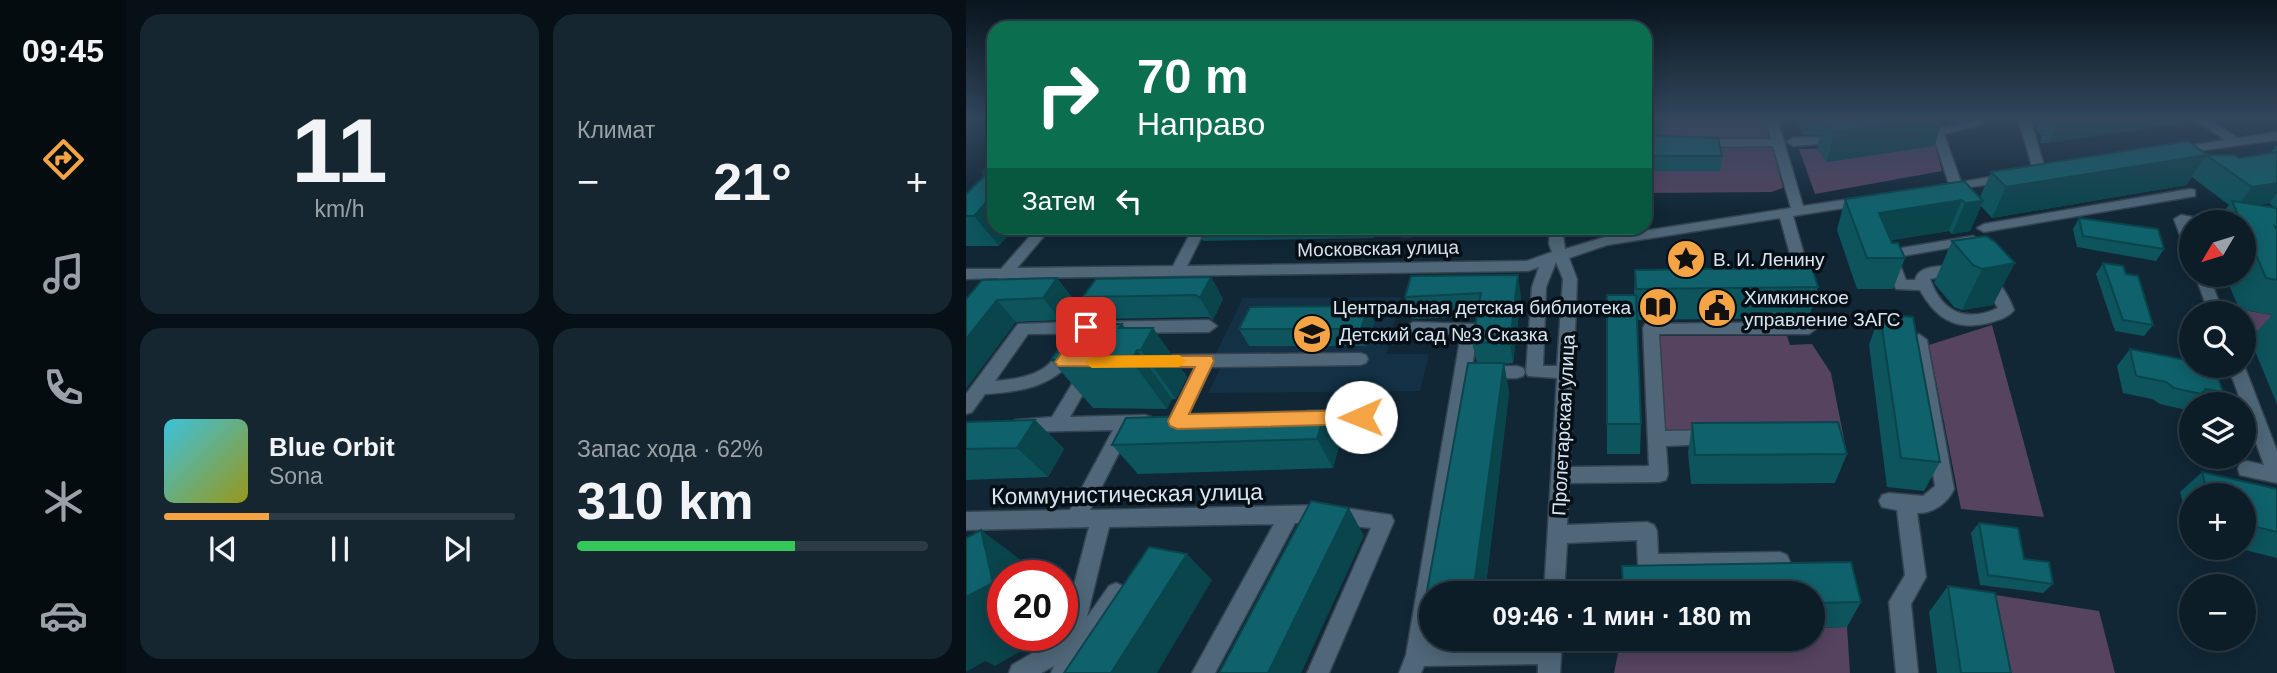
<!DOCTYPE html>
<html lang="ru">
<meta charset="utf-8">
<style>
body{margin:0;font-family:Helvetica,sans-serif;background:#162630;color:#f1f3f6;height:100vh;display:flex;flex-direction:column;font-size:26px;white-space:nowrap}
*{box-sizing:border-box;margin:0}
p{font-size:23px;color:#9aa2a8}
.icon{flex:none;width:38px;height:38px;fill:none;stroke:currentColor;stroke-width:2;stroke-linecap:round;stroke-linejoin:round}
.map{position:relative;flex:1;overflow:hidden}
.sheet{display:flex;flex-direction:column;gap:14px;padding:14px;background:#071016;width:840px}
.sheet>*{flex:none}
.hud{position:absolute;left:21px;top:21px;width:665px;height:214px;border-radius:21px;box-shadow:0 4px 18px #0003,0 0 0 2px #2d3b45;background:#0b6e4f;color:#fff;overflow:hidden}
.needle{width:46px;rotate:232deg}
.fabs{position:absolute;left:1213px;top:210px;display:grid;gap:14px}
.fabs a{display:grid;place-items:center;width:77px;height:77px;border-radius:50%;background:#0d1d28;box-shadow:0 4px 18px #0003,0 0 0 2px #2d3b45;font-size:35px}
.speed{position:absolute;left:21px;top:560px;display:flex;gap:14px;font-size:35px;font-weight:700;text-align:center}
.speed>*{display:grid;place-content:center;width:91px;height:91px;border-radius:50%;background:#0d1d28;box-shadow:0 4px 18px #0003,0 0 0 2px #2d3b45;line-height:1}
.speed .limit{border:10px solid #d22;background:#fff;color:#111}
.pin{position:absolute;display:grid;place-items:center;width:60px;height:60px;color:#fff;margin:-30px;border-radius:14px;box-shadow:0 4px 10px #0006}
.me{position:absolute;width:77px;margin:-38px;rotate:269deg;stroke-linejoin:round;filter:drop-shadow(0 0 5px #0008)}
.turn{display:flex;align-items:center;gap:24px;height:147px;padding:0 35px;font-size:32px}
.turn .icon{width:91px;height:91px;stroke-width:2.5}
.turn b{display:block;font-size:49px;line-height:60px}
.then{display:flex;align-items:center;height:66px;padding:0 35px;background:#0003;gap:14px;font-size:26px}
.big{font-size:52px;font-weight:700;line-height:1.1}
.sheet .widget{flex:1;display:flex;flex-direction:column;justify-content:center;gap:10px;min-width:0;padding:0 24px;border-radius:21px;background:#162630}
.sheet .dial{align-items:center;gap:0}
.dial b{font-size:91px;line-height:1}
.song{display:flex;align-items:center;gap:21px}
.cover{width:84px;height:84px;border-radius:10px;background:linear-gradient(135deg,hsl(190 70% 55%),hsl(60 70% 35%))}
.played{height:7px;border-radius:4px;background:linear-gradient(90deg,#f4a444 30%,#2d3b45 30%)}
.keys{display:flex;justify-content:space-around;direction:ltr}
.heat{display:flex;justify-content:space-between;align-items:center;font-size:38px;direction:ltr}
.charge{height:10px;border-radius:5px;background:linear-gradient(90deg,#34c759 62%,#2d3b45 0)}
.sheet .tiles{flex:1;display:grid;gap:14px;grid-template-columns:repeat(2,1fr)}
.trip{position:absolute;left:453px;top:581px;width:406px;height:70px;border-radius:35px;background:#0d1d28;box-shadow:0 4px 18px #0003,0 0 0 2px #2d3b45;font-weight:700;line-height:70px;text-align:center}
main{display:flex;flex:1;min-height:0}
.tabs{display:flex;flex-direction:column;width:126px;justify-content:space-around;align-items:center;background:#050c10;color:#9aa2a8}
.tabs .icon{width:49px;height:49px}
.tabs .current{color:#f4a444}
.tabs b{font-size:32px;color:#f1f3f6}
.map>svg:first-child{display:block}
.built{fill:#133044}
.green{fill:#554360}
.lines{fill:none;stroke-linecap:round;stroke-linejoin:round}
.minor-casing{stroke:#344350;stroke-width:3}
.minor{fill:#4f6779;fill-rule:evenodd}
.wall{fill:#0d545d;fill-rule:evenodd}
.shaded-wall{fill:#0a454c}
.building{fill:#0f626c;stroke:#0a454c;stroke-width:2}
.route{fill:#f4a444;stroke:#9f6b2c;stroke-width:2}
.slow{fill:#f59e0b}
.labels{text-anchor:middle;stroke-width:7;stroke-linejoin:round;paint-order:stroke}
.street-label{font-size:19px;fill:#d9e6f1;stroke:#060f15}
.poi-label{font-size:19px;fill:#d9e6f1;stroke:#060f15;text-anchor:start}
.near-street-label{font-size:23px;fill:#d9e6f1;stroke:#060f15}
</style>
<main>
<nav class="tabs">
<b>09:45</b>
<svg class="icon current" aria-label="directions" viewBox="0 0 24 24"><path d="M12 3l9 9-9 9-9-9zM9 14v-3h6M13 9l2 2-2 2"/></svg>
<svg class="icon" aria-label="music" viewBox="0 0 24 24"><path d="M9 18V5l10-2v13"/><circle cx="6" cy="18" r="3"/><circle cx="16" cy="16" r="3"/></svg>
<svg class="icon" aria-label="phone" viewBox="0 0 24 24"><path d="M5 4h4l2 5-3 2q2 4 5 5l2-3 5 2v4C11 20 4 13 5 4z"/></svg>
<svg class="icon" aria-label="climate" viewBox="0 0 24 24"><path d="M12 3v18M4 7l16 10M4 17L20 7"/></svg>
<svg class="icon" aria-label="car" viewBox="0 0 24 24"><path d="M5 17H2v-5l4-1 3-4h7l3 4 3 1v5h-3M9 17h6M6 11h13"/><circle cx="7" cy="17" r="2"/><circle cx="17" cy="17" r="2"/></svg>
</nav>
<section class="sheet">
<div class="tiles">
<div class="widget dial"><b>11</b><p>km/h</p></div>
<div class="widget"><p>Климат</p>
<div class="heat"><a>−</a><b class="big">21°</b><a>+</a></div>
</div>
<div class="widget">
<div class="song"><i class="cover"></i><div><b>Blue Orbit</b><p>Sona</p></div></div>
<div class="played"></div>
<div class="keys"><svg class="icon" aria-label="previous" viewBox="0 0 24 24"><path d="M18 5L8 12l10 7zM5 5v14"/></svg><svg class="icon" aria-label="pause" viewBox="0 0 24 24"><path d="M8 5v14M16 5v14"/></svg><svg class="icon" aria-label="next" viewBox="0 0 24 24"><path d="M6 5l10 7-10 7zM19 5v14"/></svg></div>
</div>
<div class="widget"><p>Запас хода · 62%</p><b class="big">310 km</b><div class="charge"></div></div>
</div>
</section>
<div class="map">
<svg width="1311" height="673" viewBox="0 0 1311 673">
<rect width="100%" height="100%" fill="#112736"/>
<path class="built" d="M435,297L420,354H463L454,391L242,393L255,367L250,353L277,298Z"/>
<path class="green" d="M679,118H799L817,188L805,192L679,193Z
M969,145L976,171L849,194L833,149H851L861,162Z
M1273,309L1311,316L1284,339L1278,313Z
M1026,325L1078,517L995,509L963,345Z
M689,336H821L824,345L846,344L865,373L880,449L837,431L696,435Z
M1010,592L1133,611L1149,673H1024Z
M881,627L884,673H648L655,639H847V628Z"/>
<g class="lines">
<defs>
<path id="minor" d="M799,118H811L837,206L897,197L904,201L897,205L827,216L845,279L838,284L831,279L814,218L641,245L603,258L611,279L604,467L683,466L677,328L679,324L843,322L851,328L843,334H693L699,431L745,430L751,432L754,437L751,442L745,444L700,446L702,474L700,480L693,482L603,483L601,525L681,522L688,525L691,531L692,554L814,552L821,555L824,562L821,569L814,572L682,574L675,571L672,564L671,540L601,543L598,593H578L591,378L562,376L560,372L566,287L573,267L562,271L43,278L37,281L31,278L0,279V269H35L71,228H85L51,268L207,266L227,228H240L221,266L561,261L586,252L583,244L584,228H596L599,249L639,237L825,208L807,146L734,147L728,143L734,139H805ZM590,262L597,279L591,366H577L580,287Z
M961,118H973L976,128L1017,120V124L978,134L995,182L1042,174L1046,175V181L976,191V185L983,184L967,135L948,129L954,126L964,127Z
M1052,118H1064L1080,173L1078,176L1074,177L1068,173Z
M1232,118H1240L1272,138L1311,132V140L1209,154V148L1259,140L1232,122Z
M28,127V140L24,138L20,131Z
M873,136L877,138V142L827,146L821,142L827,138Z
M1224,189L1229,190V196L1018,232L1011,228L1018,224Z
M1215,215L1238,219L1240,222H1225V250L1218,246L1208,219Z
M436,228H448L446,236H436Z
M1007,236L1014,240L1012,243L931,257L940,280H949L951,275C958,267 966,267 976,266C1012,259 1035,275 1048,310C1042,318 1032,320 1023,323C990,331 970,319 954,290L930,289L916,254L918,251ZM998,272L1018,286L1032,308C999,323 976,312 964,279Z
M1229,275H1243L1257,313H1243Z
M137,286L144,291L125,322L243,320L251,326L243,332L62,334L29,381C46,379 63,378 78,368C89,361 96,343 110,348L112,352C92,386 55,392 19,394L6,412L0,414V394L52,324L108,322L132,287Z
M447,322L510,324L512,328L506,367L551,366L557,368L559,372L557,376L551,378L504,379L472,593H466L464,644L574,642V639H596L594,673H572V664L458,666L455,673H433L440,655L495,334L441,332L439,328Z
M953,334L961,340L988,489C982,503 966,514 951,513L960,577L945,604L952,673H930L923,602L939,575L931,510L916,507L913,501L916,495L923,493L957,496L969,486L945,340Z
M394,353L400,355L402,359L400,363L394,365L245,367L217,426L211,428L205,426L202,421L229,367H190L184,365L182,361L184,357L190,355Z
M1278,365L1311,451V483L1274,475L1272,469L1274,463L1281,461L1298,465L1262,366Z
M121,367L127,369L129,373L104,417L179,415L185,417L188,422L185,427L165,429L124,510L360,505L425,515L428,521L363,673H341L405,528L360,523H329L249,673H226L308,524L143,527L121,617L143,586L150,583L157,586L160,593L109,673H85L88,666L75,673H43L46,665L75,648L84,635H96V617L102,608L123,527L0,530V512L104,510L147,430L55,432L49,430L46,425L49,420L86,417L115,369Z
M395,410L401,412L404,417L401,422L395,424L342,425L336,423L333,418L336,413L342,411Z"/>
</defs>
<use href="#minor" class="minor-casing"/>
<use href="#minor" class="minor"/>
</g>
<path class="wall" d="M679,118L697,122L696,136L756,156L754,171H679Z
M831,118H978L968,146L861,162L851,149L854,135H837Z
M1076,118H1231L1229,121L1083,143H1074L1076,136L1070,130Z
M1309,146H1311V404L1284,339L1306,315L1273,309L1259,275H1278V222H1249L1263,205L1226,177L1220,185L1026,218L1015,206L1004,231L986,234L983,231L924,240L926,243L939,258L927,289H891L871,230L879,199L1014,197L1025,172L1241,155L1273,158L1304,153ZM1303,203L1309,208L1293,205Z
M28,160L33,246H0V194L18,176L16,172Z
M1113,218L1198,249L1190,261L1111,247L1107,229Z
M229,228H411L408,238L237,241Z
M471,228H558V236L473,237Z
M1020,236L1027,305L996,310L988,307L968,283L986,241Z
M1137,263L1160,274L1187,325L1178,336L1149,331L1130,274Z
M669,270L852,287L843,318L671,320L675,424L674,454H641V424L668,295Z
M445,276L555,297L547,363L538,364L543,393L519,593H466V615L459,602L511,363L506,343L511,316L446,319L439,297Z
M245,277L257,299L247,320L243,317L133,319L117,297Z
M91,278L108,300L95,320L50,322L0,299Z
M402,306L408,323L401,346H283L273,329Z
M914,314L974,462L958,491L921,487L903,345Z
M156,324L159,328H187L221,377L210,399H206L201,409L127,408L85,360Z
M1164,349L1257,392L1246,404H1225L1220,410L1194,404L1186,399L1157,393L1151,366Z
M359,412L374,442L367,468L172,474L146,445Z
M69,420L98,449L82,477L0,480V422Z
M726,423L881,454L869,483L725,484L722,453Z
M1236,472L1311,489V558L1271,548H1278V495H1225V536L1214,492Z
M1013,523L1058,559L1087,584L1077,593L1014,585L1005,533Z
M982,586L1045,673H971L963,612Z
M847,593L895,602L881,627L847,628Z"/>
<path class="shaded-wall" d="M965,118H978L968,146L861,162L868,132Z
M1095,118H1231L1229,121L1083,143Z
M1241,155L1220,185L1026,218L1040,187Z
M1311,183V193L1303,203L1269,209L1286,187Z
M28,194V228H48L33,246L8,216Z
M996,200L983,231L903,244L913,213Z
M1017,201L1004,231L986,234L999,203Z
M405,228H411L408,238Z
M1049,263L1027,305L996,310L1016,269Z
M552,275L555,297L547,363L544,342Z
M245,277L257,299L247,320L234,298Z
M91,278L108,300L95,320L77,298Z
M31,300L50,322L0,389V339Z
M402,306L408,323L401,346L395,329Z
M156,324L175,350L187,328L221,377L210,399L175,350H171L206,399L201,409L165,360L153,328Z
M538,363L543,393L519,593H507Z
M359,412L374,442L367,468L351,439Z
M69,420L98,449L82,477L51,448Z
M383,508L398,536L335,673H302Z
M15,530L72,573V576H37V635H65L54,641L57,650L29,666L19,661L0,672V597Z
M221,554L246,580L191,673H145Z"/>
<path class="building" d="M679,118H697V122L679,123Z
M869,118H965L868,132L857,119Z
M679,135L752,138L756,156H679Z
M1222,141L1241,155L1040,187L1025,172Z
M1311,152V183L1286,187L1240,155H1269L1273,158Z
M28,160V194L8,216H0V194L22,172H16Z
M998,181L1017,201L999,203L996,200L913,213L926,243H932L939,258H901L879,199Z
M1266,201L1311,208V227L1309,226L1311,230V280L1300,278L1278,227V222H1275Z
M1113,218L1192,229L1198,249L1117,236Z
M1020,236L1029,242L1049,263L1016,269L1007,265L986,241Z
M1137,263L1157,266L1160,274L1172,276L1187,325L1157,320Z
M846,268L852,287L670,289L669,270Z
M552,275L544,342L506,343L515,293L439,297L445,276Z
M245,277L234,298L230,295L117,297L130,279Z
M91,278L77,298L31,300L0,339V299L16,280Z
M641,295H670L675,424H641Z
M402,306L395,329H273L284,307Z
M914,314L947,317L974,462L935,458Z
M156,324L153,328H187L175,350H171L165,360H85L108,325Z
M1164,349L1225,361V366H1248L1257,392L1240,389L1235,394L1208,388L1200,382L1170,376Z
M502,363H538L507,593H466V602H459Z
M359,412L351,439L146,445L160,418Z
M69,420L51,448L0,449V422Z
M872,422L881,454L729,455L726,423Z
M1236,472L1311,489V532L1278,524V495H1242Z
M345,501L383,508L302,673H253Z
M1013,523L1052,528L1058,559L1083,562L1087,584L1022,575Z
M15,530L27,583L0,597V538Z
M183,547L221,554L145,673H98Z
M885,562L895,602L847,603V593H657L656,566Z
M982,586L1029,593L1045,673H995Z"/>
<linearGradient id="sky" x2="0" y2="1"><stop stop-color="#09151e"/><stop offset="0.56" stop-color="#32475d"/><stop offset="1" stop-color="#32475d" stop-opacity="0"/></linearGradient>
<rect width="1311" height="212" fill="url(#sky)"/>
<path class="route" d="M120,322L128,327L110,356H246L248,361L223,414L395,410L401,412L404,417L401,422L395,424L211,429L204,426L202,421L229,367L92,366L89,362L92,358L114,323Z"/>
<path class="slow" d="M213,355L221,361L213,367L126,368L118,362L126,356Z"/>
<defs>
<symbol id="sight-disc" viewBox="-11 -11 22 22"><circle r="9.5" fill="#f4a444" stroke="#060f15"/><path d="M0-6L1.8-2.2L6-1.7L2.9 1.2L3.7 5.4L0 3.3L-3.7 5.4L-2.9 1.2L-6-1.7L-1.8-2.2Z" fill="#111"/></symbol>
<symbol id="library-disc" viewBox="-11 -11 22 22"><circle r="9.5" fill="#f4a444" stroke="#060f15"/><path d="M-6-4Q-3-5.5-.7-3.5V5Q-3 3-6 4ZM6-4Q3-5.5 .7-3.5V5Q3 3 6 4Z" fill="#111"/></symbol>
<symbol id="civic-disc" viewBox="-11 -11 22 22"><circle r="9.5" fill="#f4a444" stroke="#060f15"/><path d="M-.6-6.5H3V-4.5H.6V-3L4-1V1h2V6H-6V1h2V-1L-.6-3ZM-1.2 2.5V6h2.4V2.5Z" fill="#111"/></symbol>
<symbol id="school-disc" viewBox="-11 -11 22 22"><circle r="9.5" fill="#f4a444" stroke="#060f15"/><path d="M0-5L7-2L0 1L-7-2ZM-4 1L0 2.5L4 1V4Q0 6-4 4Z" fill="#111"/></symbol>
</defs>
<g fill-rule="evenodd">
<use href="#sight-disc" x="698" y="237" width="44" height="44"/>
<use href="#library-disc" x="670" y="285" width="44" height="44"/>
<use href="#civic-disc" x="729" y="286" width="44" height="44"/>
<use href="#school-disc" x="324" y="312" width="44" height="44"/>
</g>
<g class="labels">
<g class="street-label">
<text transform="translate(412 248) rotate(-1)" y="7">Московская улица</text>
<text transform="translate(597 425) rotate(-87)" y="7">Пролетарская улица</text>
</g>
<g class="poi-label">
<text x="747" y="266">В. И. Ленину</text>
<text x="778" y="304">Химкинское<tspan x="778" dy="22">управление ЗАГС</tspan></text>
<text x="665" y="314" text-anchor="end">Центральная детская библиотека</text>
<text x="373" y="341">Детский сад №3 Сказка</text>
</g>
<g class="near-street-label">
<text transform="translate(161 494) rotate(-1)" y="8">Коммунистическая улица</text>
</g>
</g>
</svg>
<div class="fabs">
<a><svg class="needle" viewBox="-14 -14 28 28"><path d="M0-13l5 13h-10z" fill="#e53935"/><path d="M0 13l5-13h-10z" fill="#9aa2a8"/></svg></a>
<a><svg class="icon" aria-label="search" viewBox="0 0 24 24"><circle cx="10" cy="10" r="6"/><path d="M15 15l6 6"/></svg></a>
<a><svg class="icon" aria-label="layers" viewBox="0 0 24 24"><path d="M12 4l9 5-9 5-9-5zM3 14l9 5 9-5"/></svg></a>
<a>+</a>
<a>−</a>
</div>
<div class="speed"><div class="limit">20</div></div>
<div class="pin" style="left:120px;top:327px;background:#d93025"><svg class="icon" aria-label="arrive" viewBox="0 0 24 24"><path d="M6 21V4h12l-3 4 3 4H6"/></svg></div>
<svg class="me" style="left:395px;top:417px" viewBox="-20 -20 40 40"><circle r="19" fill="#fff"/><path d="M0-13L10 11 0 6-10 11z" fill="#f4a444"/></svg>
<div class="trip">09:46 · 1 мин · 180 m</div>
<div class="hud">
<div class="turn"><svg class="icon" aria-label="right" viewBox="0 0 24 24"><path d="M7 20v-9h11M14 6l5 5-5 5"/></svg><div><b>70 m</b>Направо</div></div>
<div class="then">Затем<svg class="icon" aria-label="left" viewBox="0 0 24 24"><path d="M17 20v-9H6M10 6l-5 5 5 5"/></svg></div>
</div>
</div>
</main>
